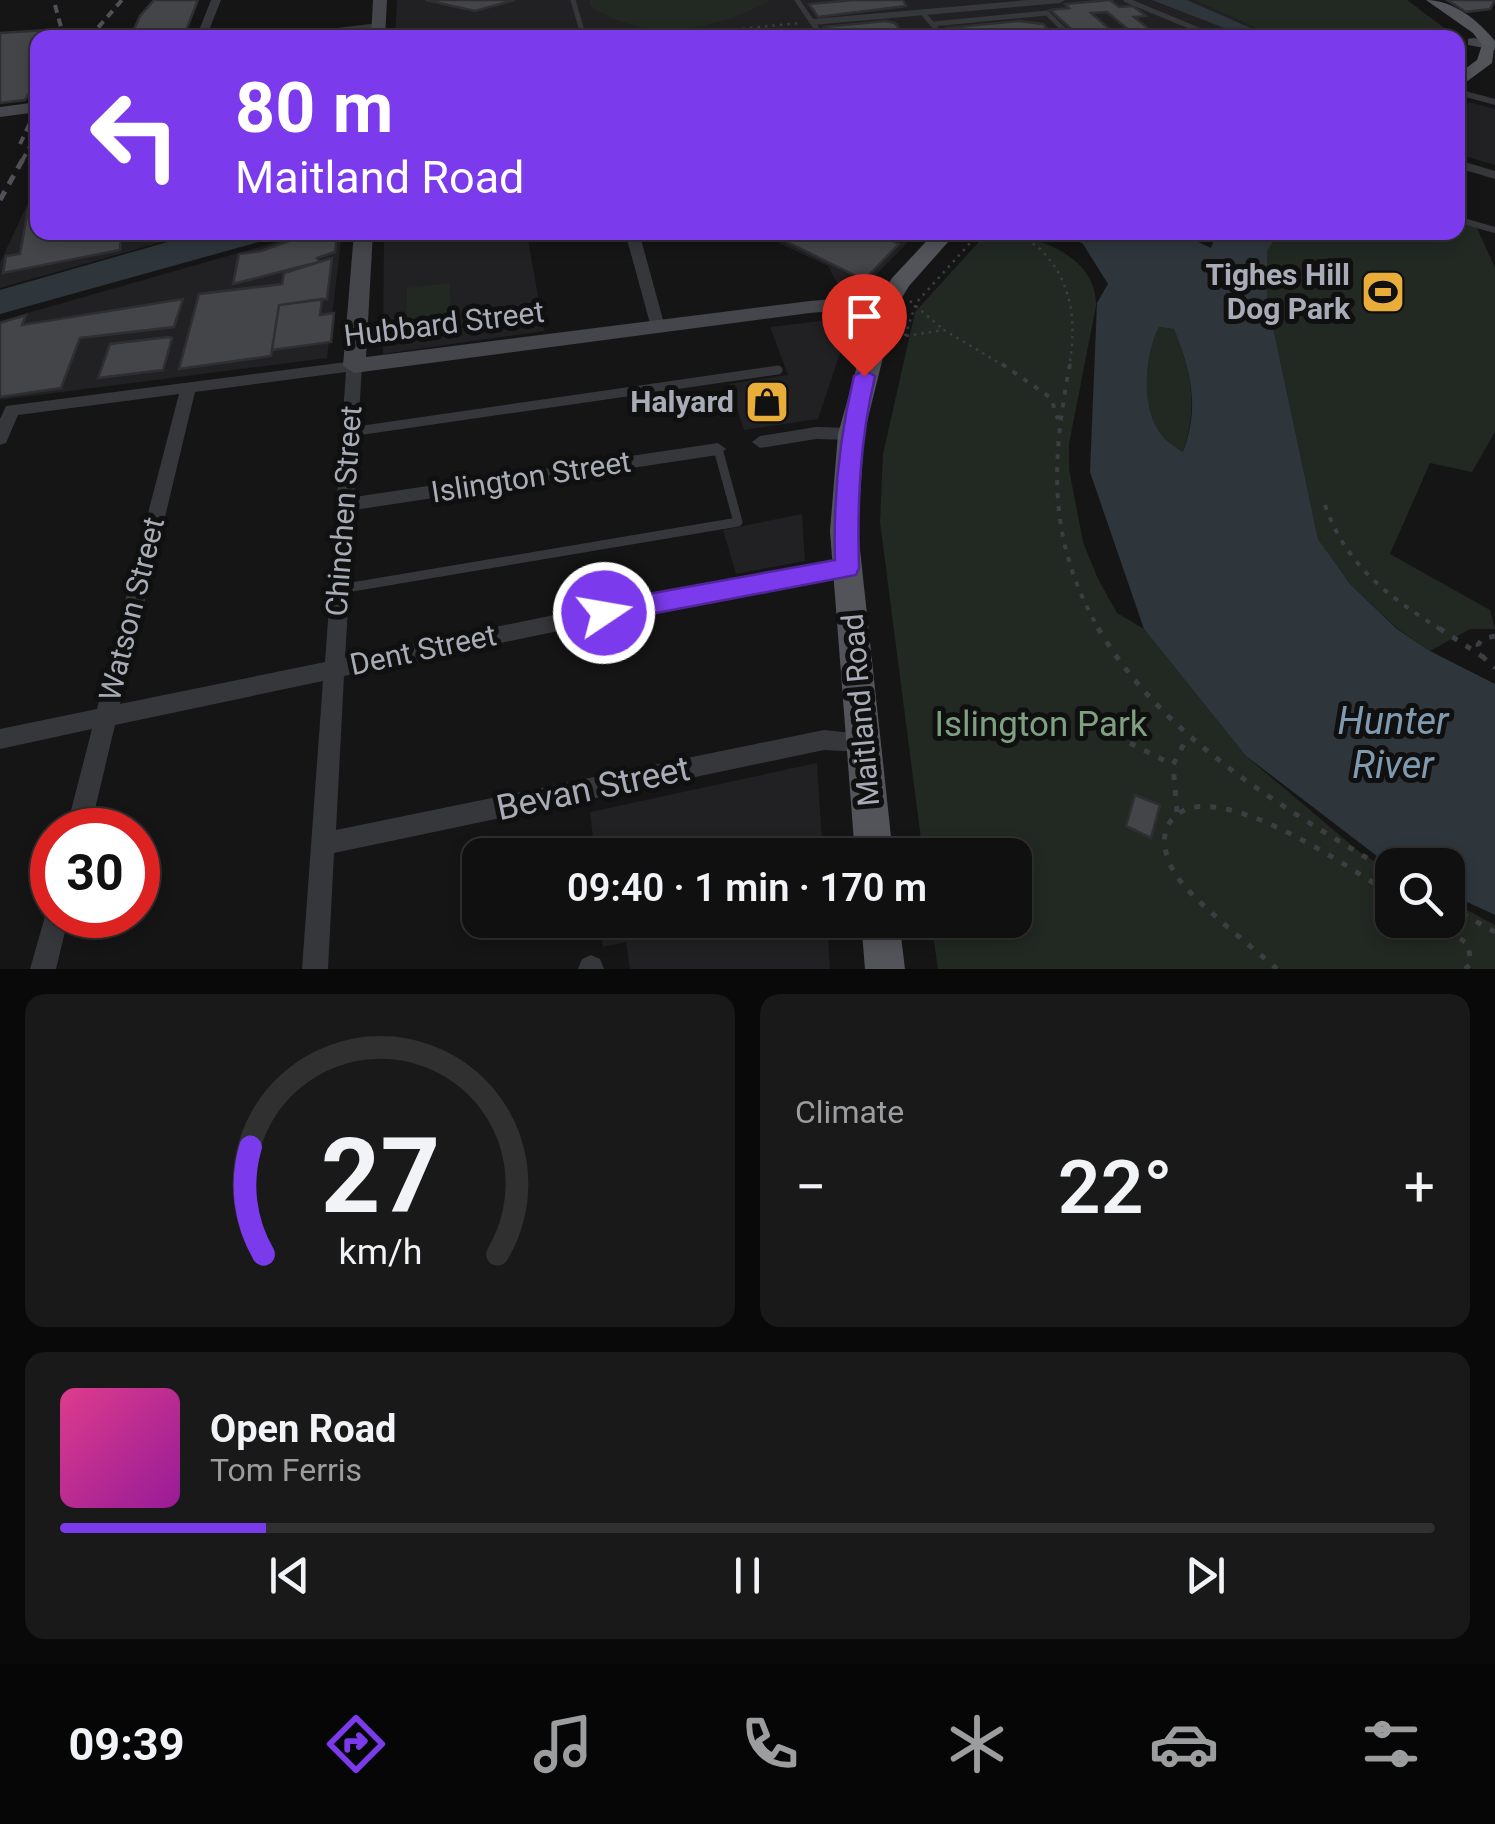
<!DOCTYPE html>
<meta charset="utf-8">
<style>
body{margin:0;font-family:Roboto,sans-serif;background:#191919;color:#f1f3f6;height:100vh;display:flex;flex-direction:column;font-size:38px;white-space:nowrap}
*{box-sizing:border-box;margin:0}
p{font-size:32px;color:#9c9d9f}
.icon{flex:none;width:55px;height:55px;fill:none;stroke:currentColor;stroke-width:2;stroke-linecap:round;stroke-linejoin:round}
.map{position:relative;height:969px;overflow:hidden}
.details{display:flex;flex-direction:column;gap:25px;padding:25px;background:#090909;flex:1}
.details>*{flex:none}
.guide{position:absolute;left:30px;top:30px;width:1435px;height:210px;border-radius:20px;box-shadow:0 5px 15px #0003,0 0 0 2px #303030;background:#7c3aed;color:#fff;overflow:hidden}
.fabs{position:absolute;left:1375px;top:848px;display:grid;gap:20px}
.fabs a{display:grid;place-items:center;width:90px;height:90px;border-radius:20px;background:#101010;box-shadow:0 5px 15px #0003,0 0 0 2px #303030;font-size:50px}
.speed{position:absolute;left:30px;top:808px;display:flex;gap:20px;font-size:50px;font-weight:700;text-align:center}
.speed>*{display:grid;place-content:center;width:130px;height:130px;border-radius:50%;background:#101010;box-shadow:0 5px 15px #0003,0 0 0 2px #303030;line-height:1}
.speed .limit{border:15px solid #d22;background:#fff;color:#111}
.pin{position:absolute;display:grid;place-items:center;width:85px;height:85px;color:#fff;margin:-102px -42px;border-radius:50% 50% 50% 0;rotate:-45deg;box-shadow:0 0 10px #0007}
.pin .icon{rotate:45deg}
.me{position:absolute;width:110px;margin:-55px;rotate:78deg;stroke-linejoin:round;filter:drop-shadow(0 0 8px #0008)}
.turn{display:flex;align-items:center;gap:35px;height:210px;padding:0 40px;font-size:45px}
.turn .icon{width:130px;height:130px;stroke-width:2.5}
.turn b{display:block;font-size:70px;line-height:85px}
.big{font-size:75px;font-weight:600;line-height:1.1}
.details .widget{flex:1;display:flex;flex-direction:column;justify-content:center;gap:15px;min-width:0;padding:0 35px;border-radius:20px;background:#191919}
.details .dial{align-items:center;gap:0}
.dial svg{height:260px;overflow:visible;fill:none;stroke:#303030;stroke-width:7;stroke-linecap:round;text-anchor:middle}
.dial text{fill:#f1f3f6;stroke:none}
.song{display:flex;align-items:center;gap:30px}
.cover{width:120px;height:120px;border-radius:15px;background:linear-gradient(135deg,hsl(330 70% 55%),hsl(300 70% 35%))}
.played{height:10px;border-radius:5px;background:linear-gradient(90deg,#7c3aed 15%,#303030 15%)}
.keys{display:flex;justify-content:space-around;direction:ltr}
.heat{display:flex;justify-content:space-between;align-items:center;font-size:55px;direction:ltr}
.details .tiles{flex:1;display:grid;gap:25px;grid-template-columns:1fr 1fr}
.widget:last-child{grid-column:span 2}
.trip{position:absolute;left:462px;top:838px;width:570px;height:100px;border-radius:20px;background:#101010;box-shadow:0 5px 15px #0003,0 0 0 2px #303030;font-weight:600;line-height:100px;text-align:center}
.tabs{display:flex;height:160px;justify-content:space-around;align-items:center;background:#060606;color:#9c9d9f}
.tabs .icon{width:70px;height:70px}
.tabs .selected{color:#7c3aed}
.tabs b{font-size:45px;color:#f1f3f6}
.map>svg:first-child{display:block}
.built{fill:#212123}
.green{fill:#212922}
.water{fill:#2e363c;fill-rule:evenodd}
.building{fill:#444549;stroke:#2f2f32;stroke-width:2.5;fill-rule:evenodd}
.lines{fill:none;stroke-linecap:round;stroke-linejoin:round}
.path-far2{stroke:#3c3e42;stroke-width:2.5;stroke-dasharray:2.5 5;stroke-linecap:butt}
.path-far1{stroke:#3c3e42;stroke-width:4;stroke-dasharray:5 8;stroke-linecap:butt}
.path{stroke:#3c3e42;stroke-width:5;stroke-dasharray:6 10;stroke-linecap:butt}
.lane-far2{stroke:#36373b;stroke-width:5}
.lane-far1{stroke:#36373b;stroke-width:6}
.lane{stroke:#36373b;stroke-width:9}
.street{fill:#36373b;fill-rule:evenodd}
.secondary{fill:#44464b;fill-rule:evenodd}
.primary{fill:#52545a;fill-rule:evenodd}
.rail-far1{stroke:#4f5156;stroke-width:4;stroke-dasharray:8 6;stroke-linecap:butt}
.rail{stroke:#4f5156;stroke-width:5;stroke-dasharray:10 8;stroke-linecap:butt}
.route{fill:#7c3aed;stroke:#51269a;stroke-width:2.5}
.labels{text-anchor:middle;stroke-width:10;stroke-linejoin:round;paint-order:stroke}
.poi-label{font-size:30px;font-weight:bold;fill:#a7acb6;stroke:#101011;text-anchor:end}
.street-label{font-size:30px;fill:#a7acb6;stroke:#101011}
.near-park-label{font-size:35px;fill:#7fa081;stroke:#101011}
.near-street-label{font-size:35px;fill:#a7acb6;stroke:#101011}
.near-water-label{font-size:38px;font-style:italic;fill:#809ab0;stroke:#101011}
</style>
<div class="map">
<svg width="1495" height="969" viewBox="0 0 1495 969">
<rect width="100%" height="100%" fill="#151516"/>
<path class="built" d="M397,0H1407L1456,37L395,38Z
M1469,102L1495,109V165L1458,154V116Z
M37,183L38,232L194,233L0,288V263Z
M308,233H342L327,358L0,400V321Z
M384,233H527L544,331L383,354Z
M758,233H917L866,285L840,288L828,266Z
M837,319L849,326L818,419L744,430L729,384L788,375L770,327Z
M802,514L805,561L736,574L723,530Z
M817,763L823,855H595L590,812Z
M599,920H827L830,969H630L626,942L603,947Z"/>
<path class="green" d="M590,0H771C716,31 646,44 590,6Z
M1195,0H1407L1456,37H1276Z
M1458,223L1477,228L1495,268V432L1472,472L1430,463L1390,554L1490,610L1495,629H1470L1430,651L1398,629L1350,584L1318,539L1267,299V251L1279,233L1458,232Z
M987,233C1031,233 1097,253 1096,306L1069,444V469L1083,542L1098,579L1117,613L1144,629L1246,756L1362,854L1392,871V920H1448V900L1495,925V969H938L931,920H1015V855H923L880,522L883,454L915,312Z
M450,283L451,327L406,333L407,288Z
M1159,327L1174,329C1192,374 1198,406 1183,452C1177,448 1168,443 1163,438C1140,412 1144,356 1159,327Z"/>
<path class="water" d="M1152,0H1187L1271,37H1239L1232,31Z
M202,232L291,233L0,314V290Z
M1064,233H1179L1211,248L1216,233H1279L1267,251V299L1318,539L1350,584L1397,629L1430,651L1495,684V915L1448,893V865L1390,866L1246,756L1144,629L1090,472L1097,303L1108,284L1083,244ZM1159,327L1174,329C1191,372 1200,407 1183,452C1177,448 1168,443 1163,437C1140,411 1144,356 1159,327Z"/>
<path class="building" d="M154,0H198L183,38H130L140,16Z
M425,0H515L475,11Z
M854,0H903L906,6L818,17L809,4Z
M1110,0L1119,7L1133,6L1146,16L1134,17L1153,32L1133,34L1138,38L1080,37L1050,10L1069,8L1065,4ZM1107,12L1129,30L1113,32L1091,13Z
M1447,0H1495L1490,9L1466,12Z
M885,21L895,23L907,38H877L873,31L830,35L824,27Z
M1019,21L1043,24L1052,33L1035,38H956L947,28Z
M62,29L60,38H38V78L25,100L0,103V33Z
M797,29L803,38H759L757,34Z
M38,208V232H135L121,235L120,250L3,273L6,256L20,254L28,209Z
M315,232H337L335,252L317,258L319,262L233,284L239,254L261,251Z
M767,232H874L899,244L864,280Z
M332,258L327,299L279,305L271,356L179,369L199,294L282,284L284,273Z
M183,299L174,327L80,338L61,388L0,397V323L26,315L22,325Z
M322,299L320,315L334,313L331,342L272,350L279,305Z
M168,337L172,338L163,370L98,378L110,344Z
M1135,795L1160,805L1151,838L1126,826Z"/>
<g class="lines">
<path class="path-far2" d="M653,38L799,23
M1005,232C1016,237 1031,240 1040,249C1073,281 1077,324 1069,367
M910,301L944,330
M905,336L916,303L980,232
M899,337L944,330L1006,367"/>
<path class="path-far1" d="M1002,364L1051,398L1058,419
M1070,364C1051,463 1047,541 1100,631
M1325,505C1346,566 1389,597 1443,631"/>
<path class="path" d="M1098,628C1164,740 1284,808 1392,873
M1439,628L1483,657
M1495,636L1482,639L1478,645L1483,657L1495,668
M1130,743L1173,765
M1177,812L1173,765L1188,736
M1448,906L1495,932
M1434,920L1468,944L1471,964L1465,969
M1442,925L1466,919
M1277,969C1252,947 1192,900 1176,875C1167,862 1160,840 1168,825C1203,764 1354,871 1392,895"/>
<path class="lane-far2" d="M573,0L584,38
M797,0L823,38
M1126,0L1218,38
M922,12L944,38
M933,24L1047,13L1072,38"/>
<path class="lane-far1" d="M1463,221L1495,230"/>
<path class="lane" d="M350,432L778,370
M340,589L738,522L718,449"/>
<path class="street" d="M211,0H221L206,38H196Z
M1028,0H1065L1060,3L813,25L808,22L813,19Z
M379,23L382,24V28L294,38H254Z
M1458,89L1495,99V105L1458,95Z
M1458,160L1495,171V179L1458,168Z
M625,232H639L665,327L663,330L658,332L651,327Z
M354,361L362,366L354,497L718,443L726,449L718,455L354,510L345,658L720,581L847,561L854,563L856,568L854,573L847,575L720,597L344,676L336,830L824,730L872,735L875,742L872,749L864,752L824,750L334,853L328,969H302L323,681L115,725L90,830H66L92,729L0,749V729L97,709L179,394L18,415L6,443L0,445V419L6,406ZM346,372L325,662L120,704L195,392Z
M816,427L851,428L859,434L851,440L816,439L760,448L752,442L760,436Z
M52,905V915H69L56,969H30L48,906Z
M591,955L600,959L604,969H578L582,959Z"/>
<path class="secondary" d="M373,0H387L385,38H371Z
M1473,38L1495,42V50L1468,45V39Z
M38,102V112L0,117V107Z
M354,232H373L366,357L810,301L856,297L891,305L894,309L884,315L856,309L810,313L354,373L343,366Z"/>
<path class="primary" d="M1426,0C1453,0 1478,20 1495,41L1492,63L1458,88V74L1477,60L1482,45L1473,33Z
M935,232H957L909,286L895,309L864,434L858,531L893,855H855L830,531L838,434L873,309L892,278Z
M861,920H899L905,969H865Z"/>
<path class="rail-far1" d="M55,5L64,38
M89,38L122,0
M20,144L38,106
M22,161L38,132"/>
<path class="rail" d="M0,200L23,159"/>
</g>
<path class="route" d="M864,370L875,376C860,441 857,501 859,568L856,575L604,623L595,620L591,613L595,605L604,602L835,560C833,496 839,439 854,376Z"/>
<defs>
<symbol id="stadium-square" viewBox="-11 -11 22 22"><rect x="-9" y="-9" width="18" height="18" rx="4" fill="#e9ad3a" stroke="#101011"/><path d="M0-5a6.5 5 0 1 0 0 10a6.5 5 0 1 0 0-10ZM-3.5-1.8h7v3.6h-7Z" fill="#111"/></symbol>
<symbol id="shop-square" viewBox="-11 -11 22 22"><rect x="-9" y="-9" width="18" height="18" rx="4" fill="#e9ad3a" stroke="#101011"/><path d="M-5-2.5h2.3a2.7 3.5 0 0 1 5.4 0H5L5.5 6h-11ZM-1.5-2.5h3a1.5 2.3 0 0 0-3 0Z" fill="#111"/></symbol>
</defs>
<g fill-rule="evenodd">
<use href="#stadium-square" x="1358" y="267" width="50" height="50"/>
<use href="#shop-square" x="742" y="377" width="50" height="50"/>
</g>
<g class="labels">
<g class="poi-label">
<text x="1350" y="285">Tighes Hill<tspan x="1350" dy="34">Dog Park</tspan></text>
<text x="734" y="412">Halyard</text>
</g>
<g class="street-label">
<text transform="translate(444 324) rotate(-7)" y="10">Hubbard Street</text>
<text transform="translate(531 477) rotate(-9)" y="10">Islington Street</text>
<text transform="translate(344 511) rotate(-86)" y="10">Chinchen Street</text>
<text transform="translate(132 609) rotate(-76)" y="10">Watson Street</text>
<text transform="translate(423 650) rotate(-12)" y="10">Dent Street</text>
<text transform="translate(861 710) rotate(-95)" y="10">Maitland Road</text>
</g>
<g class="near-park-label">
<text x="1041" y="736">Islington Park</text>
</g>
<g class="near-street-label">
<text transform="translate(593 788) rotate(-12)" y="12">Bevan Street</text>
</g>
<g class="near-water-label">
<text x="1393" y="734">Hunter<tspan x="1393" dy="44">River</tspan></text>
</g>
</g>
</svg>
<div class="fabs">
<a><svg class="icon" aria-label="search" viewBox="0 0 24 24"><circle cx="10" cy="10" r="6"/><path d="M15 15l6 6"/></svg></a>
</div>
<div class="speed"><div class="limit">30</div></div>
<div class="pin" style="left:864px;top:376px;background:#d93025"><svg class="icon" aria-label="arrive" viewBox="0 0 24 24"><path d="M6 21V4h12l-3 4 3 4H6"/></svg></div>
<svg class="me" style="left:604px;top:613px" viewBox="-20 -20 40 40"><circle r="17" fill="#7c3aed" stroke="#fff" stroke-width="3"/><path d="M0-11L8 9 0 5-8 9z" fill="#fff"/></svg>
<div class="trip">09:40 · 1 min · 170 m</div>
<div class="guide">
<div class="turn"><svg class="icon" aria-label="left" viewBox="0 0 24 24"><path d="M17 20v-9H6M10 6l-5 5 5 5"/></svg><div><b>80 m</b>Maitland Road</div></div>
</div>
</div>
<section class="details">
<div class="tiles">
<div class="widget dial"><svg viewBox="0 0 100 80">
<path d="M14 69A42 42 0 1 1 86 69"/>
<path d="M14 69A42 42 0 0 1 10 36" stroke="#7c3aed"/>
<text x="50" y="56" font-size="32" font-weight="700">27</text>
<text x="50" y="72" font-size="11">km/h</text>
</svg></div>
<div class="widget"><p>Climate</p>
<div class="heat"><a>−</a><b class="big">22°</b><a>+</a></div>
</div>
<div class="widget">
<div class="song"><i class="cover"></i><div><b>Open Road</b><p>Tom Ferris</p></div></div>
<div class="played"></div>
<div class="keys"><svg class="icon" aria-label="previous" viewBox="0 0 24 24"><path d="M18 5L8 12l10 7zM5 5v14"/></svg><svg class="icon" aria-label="pause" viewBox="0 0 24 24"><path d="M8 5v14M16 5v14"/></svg><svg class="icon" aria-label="next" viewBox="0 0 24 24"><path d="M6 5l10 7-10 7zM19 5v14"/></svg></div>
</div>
</div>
</section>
<nav class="tabs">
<b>09:39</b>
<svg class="icon selected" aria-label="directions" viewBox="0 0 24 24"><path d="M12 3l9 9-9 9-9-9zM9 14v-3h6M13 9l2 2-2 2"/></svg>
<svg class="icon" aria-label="music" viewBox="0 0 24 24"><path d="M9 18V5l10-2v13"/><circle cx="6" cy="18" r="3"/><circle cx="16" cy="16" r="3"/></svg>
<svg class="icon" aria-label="phone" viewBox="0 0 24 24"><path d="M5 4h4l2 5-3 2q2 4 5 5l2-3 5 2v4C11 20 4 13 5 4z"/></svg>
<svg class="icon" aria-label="climate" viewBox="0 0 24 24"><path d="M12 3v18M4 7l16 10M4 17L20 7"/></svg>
<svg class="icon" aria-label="car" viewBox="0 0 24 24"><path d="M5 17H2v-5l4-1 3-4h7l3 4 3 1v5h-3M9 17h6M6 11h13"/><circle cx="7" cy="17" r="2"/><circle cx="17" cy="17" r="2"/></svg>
<svg class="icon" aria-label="filters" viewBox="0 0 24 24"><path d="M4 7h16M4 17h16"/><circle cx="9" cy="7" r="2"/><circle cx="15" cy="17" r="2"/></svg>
</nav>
